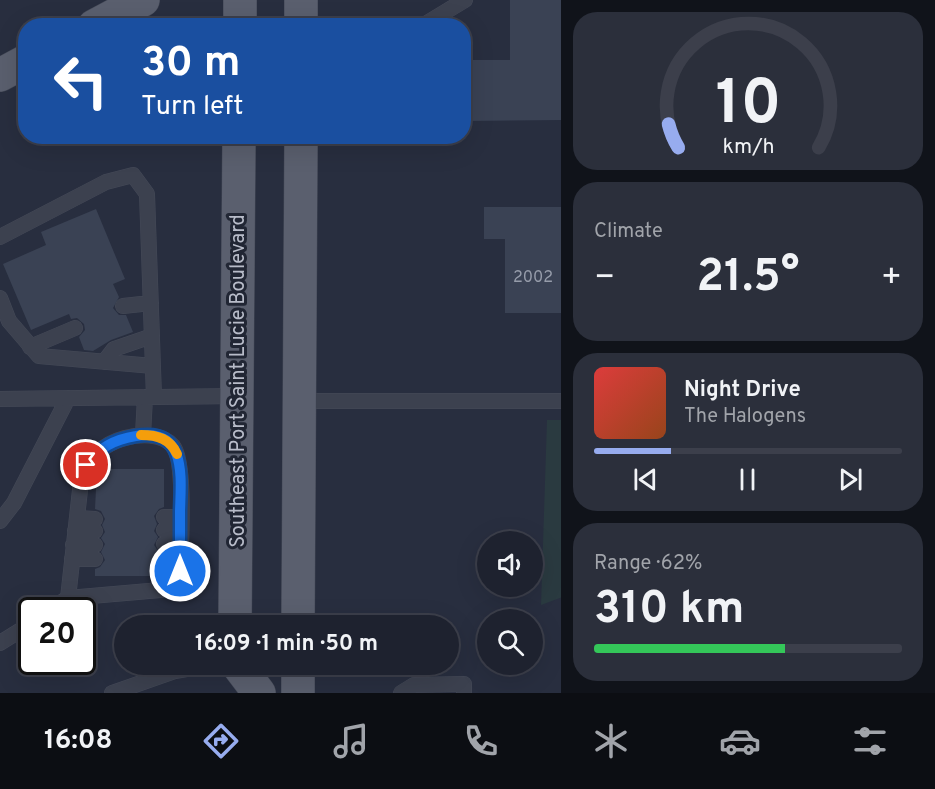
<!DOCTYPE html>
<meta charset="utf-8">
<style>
body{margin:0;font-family:Overpass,sans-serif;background:#2b2f3b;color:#f1f3f6;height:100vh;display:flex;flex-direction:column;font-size:22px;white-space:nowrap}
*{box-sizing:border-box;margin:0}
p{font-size:20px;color:#a1a4aa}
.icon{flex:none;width:33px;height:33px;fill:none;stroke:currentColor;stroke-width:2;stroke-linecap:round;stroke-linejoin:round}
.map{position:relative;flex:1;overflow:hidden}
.panel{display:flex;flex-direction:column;gap:12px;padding:12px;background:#10131a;width:374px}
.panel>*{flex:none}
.top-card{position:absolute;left:18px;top:18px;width:453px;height:126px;border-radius:24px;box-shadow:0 6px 24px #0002,0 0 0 2px #3c3f4b;background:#1a4fa0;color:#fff;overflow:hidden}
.fabs{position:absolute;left:477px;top:531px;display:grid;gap:12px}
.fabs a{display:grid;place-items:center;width:66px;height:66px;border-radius:50%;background:#1e222f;box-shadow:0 6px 24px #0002,0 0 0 2px #3c3f4b;font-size:30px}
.speed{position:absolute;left:18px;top:597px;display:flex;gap:12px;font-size:30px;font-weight:700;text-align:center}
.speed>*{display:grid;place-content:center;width:78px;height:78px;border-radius:50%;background:#1e222f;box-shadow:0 6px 24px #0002,0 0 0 2px #3c3f4b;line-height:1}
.speed .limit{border:3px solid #111;border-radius:9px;background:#fff;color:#111}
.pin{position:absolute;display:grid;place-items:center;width:51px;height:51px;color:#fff;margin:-26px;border:3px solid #fff;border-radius:50%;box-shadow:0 2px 6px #0007}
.me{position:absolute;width:66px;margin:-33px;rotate:0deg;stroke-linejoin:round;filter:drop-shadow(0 0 4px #0008)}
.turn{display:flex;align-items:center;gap:21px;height:126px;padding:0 24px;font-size:27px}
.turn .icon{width:78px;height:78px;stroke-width:2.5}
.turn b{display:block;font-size:42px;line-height:51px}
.big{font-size:45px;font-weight:700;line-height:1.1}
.panel .widget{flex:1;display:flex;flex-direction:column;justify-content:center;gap:9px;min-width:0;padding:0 21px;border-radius:24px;background:#2b2f3b}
.panel .dial{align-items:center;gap:0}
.dial svg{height:156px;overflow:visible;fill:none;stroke:#3c3f4b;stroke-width:7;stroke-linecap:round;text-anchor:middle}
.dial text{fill:#f1f3f6;stroke:none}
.song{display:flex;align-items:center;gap:18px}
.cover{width:72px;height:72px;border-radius:9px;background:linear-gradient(135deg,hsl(0 70% 55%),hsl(20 70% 35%))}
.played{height:6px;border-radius:3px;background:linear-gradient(90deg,#97acef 25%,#3c3f4b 25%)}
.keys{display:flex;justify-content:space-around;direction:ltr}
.heat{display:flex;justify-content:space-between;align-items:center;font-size:33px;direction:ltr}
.charge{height:9px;border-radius:4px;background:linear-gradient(90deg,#34c759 62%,#3c3f4b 0)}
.trip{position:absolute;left:114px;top:615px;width:345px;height:60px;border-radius:30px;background:#1e222f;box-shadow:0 6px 24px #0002,0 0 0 2px #3c3f4b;font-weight:700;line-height:60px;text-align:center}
.tabs{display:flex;height:96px;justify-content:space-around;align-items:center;background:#0c0e13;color:#a1a4aa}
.tabs .icon{width:42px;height:42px}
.tabs .selected{color:#97acef}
.tabs b{font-size:27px;color:#f1f3f6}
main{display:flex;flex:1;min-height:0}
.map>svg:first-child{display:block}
.green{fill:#2a3a40}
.building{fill:#3a4254}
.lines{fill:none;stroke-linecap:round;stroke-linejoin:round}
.service-casing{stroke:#454a58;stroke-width:16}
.primary-casing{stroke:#454a58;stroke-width:34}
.path{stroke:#435358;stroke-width:4;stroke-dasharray:4.5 4.5;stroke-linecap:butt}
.service{stroke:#3c414f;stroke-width:15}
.primary{stroke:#5a5f6e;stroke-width:33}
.route-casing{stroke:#114b97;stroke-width:15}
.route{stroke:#1a73e8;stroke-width:10}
.slow{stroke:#f59e0b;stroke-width:10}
.labels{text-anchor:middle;stroke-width:6;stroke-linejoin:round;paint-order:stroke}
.number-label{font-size:16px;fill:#969caa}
.street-label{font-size:20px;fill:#b8bcc9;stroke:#212634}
</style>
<main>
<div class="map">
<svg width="562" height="693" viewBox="0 0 562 693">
<rect width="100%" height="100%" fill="#282e3f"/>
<path class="green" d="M547,420H561L562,597L541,605Z"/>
<path class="building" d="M510,0H561V120L464,121V60H510Z
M484,207H561V313H505V239H484Z
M96,209L125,279L113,284L119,297L113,308L119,315H126L133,332L111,340L93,351L84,350L79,337L85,330L84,324L77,318L71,319L69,314L31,330L3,264L46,245L41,232Z
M97,469H164V507L159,509L154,516L157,524L154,531L158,537L154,545L158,551L154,559L156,565L164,569V576H95V569L100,567L105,560L101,552L105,544L101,538L105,532L102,525L105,519L101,511L95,509Z"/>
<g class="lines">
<defs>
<path id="service" d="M422,26L465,0
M0,237L106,182L133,175L147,194L154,397
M0,298L9,321L39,356L153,366
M123,306L151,303
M30,347L75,328
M104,362L114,349L152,336
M0,399L237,396
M299,401H562
M143,435L145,397
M164,517H180
M77,518L95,519
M0,521L14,503L68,398
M164,530H180
M75,531H95
M164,544H180
M73,545H95
M72,559H95
M164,559L180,558
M50,610L68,598L172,589L180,583C180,557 187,463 173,446C162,433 140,434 125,438C102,444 88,459 81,481L68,598
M0,643L32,623
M112,693L175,671L215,664
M401,693L414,685L464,684V693"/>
<path id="primary" d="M94,26L143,0
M240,26V0
M301,26V0
M0,75L26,61
M235,626L239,136
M298,626L301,136
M237,664L259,693
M298,693V664"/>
</defs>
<use href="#service" class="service-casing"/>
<use href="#primary" class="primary-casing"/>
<path class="path" d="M192,26V16"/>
<use href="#service" class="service"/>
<use href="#primary" class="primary"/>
</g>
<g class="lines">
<defs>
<path id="route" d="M86,465C98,448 116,439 136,436C187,427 181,477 180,511C180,531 180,551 180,571"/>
</defs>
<use href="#route" class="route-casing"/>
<use href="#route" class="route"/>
<path class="slow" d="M141,435C158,435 170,439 177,454"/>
</g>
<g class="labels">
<g class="number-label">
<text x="533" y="282">2002</text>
</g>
<g class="street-label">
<text transform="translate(237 381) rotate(-90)" y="7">Southeast Port Saint Lucie Boulevard</text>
</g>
</g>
</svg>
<div class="fabs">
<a><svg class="icon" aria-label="sound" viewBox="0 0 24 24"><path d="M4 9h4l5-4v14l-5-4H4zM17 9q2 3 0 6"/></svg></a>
<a><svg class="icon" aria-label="search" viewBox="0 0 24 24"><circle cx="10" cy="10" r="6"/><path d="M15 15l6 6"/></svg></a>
</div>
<div class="speed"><div class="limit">20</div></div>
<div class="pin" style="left:86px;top:465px;background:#d93025"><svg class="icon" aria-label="arrive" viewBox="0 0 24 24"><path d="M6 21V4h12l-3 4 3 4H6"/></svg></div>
<svg class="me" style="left:180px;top:571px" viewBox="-20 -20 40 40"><circle r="17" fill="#1a73e8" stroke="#fff" stroke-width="3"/><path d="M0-11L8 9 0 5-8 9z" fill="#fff"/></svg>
<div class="trip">16:09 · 1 min · 50 m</div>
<div class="top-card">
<div class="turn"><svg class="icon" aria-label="left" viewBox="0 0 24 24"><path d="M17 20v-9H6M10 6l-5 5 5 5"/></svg><div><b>30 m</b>Turn left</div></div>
</div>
</div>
<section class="panel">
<div class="widget dial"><svg viewBox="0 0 100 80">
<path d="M14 69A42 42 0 1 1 86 69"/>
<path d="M14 69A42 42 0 0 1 9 57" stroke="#97acef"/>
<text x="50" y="56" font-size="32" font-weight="700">10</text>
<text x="50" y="72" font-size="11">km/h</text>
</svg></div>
<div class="widget"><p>Climate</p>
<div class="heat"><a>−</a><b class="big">21.5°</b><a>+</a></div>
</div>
<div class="widget">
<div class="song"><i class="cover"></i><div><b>Night Drive</b><p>The Halogens</p></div></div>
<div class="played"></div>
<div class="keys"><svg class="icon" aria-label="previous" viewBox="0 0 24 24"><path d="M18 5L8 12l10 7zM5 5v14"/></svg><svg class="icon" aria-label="pause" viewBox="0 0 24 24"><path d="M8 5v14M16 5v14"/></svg><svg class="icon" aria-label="next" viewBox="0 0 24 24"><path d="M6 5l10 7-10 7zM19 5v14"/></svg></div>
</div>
<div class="widget"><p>Range · 62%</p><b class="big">310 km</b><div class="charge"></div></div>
</section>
</main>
<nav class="tabs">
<b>16:08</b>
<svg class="icon selected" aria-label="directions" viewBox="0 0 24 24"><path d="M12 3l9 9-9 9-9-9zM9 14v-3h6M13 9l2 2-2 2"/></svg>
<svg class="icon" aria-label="music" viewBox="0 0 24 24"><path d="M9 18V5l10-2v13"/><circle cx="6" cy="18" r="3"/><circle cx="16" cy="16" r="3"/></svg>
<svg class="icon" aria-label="phone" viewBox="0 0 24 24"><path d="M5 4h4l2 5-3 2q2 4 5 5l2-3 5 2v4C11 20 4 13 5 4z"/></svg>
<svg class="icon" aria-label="climate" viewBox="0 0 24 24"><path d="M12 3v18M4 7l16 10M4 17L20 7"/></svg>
<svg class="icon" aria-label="car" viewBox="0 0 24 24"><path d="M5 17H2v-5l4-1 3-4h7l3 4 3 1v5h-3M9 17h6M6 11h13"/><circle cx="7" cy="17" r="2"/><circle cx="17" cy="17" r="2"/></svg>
<svg class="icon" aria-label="filters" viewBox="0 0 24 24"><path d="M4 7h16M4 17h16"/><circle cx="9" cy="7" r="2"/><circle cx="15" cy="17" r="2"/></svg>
</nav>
